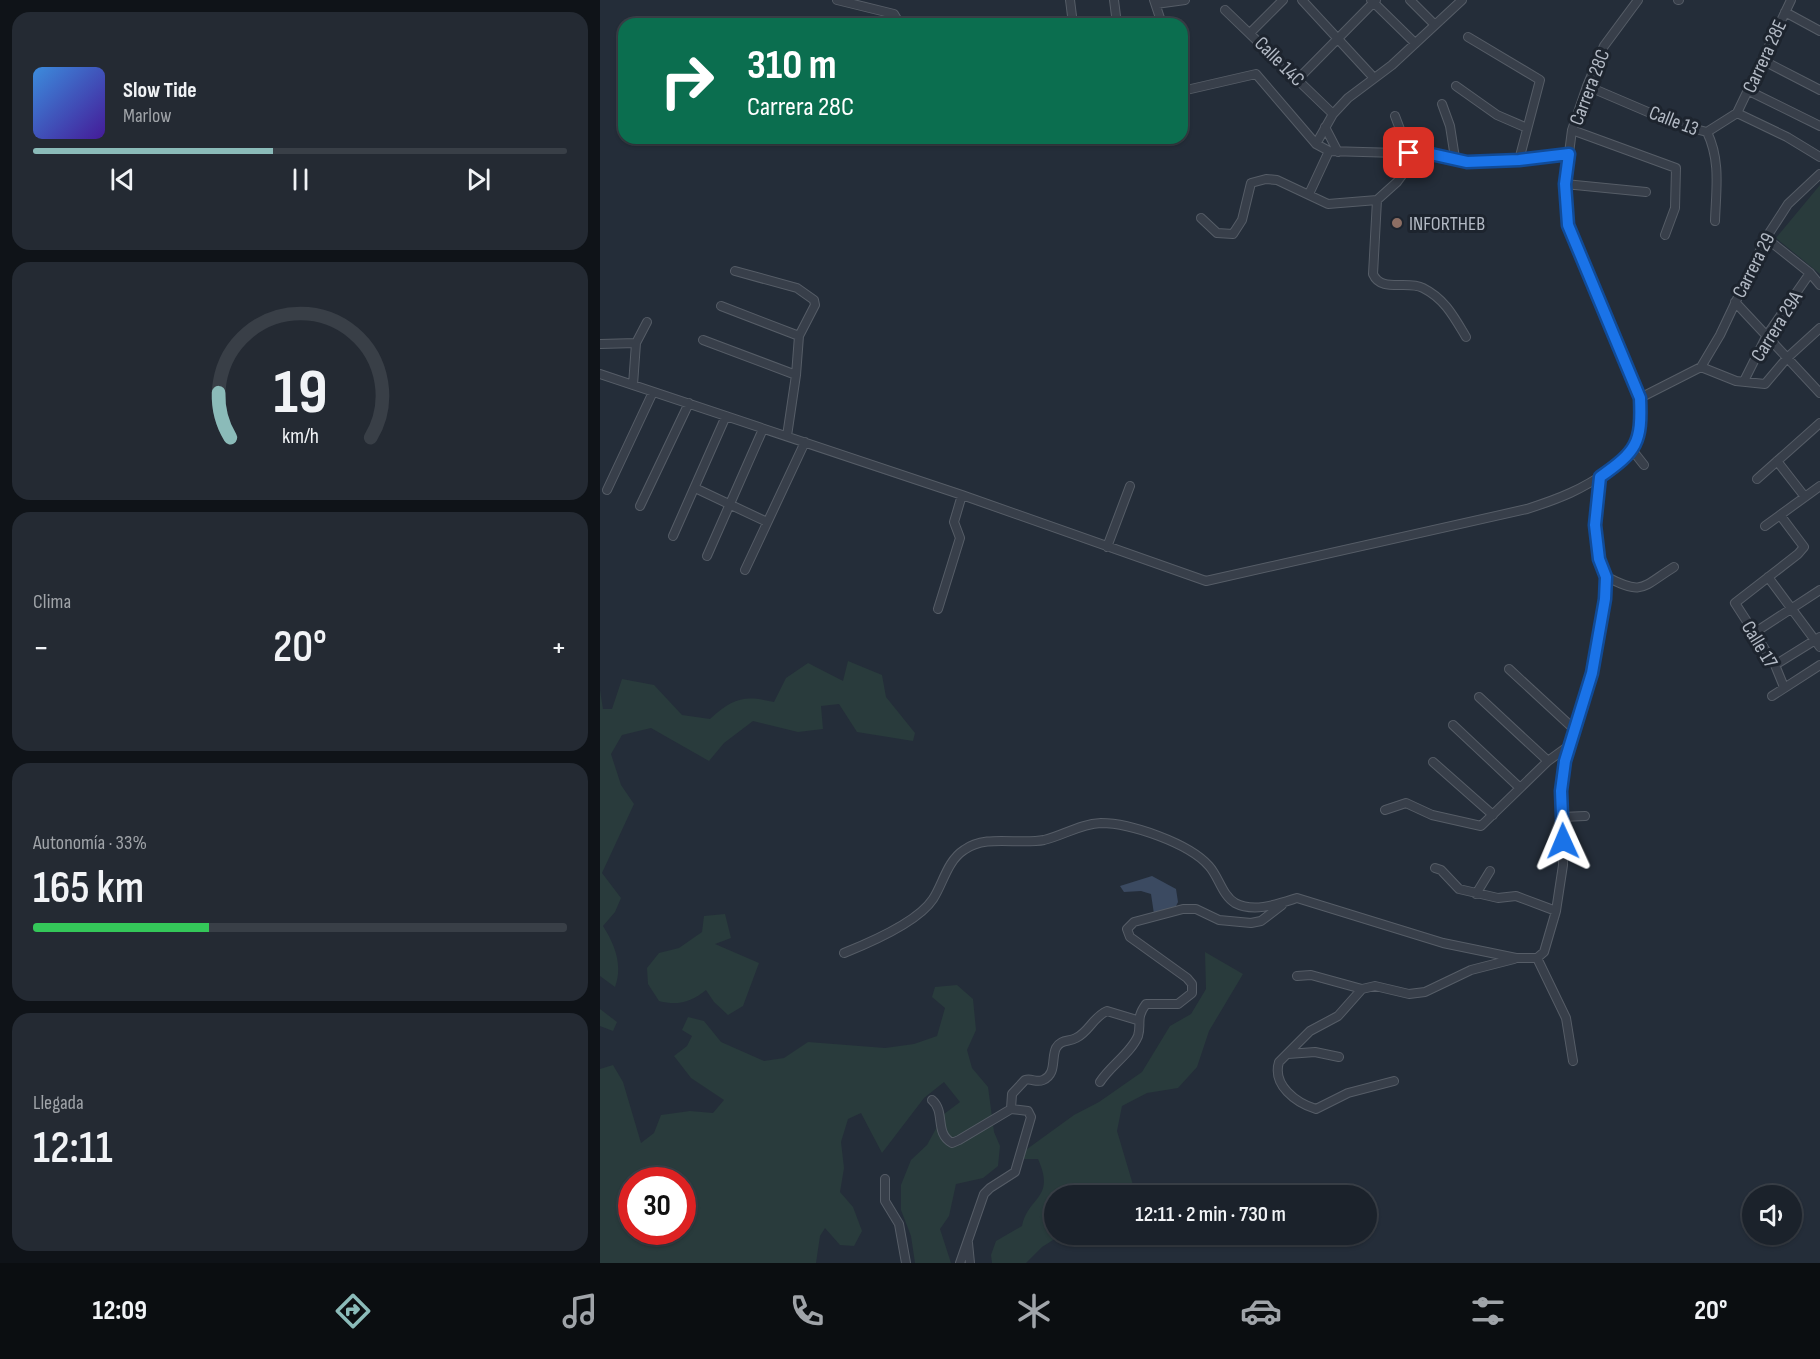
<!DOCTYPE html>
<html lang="es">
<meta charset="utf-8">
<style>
body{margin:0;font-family:"Sofia Sans Condensed",sans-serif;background:#242a33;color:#f1f3f6;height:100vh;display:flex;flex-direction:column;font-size:22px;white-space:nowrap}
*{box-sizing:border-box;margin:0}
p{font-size:20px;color:#a0a4a9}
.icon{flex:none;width:33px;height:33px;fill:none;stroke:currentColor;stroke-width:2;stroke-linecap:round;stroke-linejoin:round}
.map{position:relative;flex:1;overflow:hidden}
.panel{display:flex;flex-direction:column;gap:12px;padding:12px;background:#0f1318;width:600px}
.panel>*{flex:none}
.top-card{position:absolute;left:18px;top:18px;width:570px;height:126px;border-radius:18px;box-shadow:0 2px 4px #0004,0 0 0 2px #393f47;background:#0b6e4f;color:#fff;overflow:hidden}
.controls{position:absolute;left:1142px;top:1185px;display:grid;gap:12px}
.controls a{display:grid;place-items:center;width:60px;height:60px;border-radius:50%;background:#1b222b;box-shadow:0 2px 4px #0004,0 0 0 2px #393f47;font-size:30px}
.speed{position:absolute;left:18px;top:1167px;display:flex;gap:12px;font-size:30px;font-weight:700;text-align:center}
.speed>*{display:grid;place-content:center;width:78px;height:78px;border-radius:50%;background:#1b222b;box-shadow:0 2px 4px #0004,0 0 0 2px #393f47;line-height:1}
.speed .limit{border:9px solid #d22;background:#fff;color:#111}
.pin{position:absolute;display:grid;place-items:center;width:51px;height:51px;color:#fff;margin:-26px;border-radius:12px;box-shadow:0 3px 9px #0006}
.me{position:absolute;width:66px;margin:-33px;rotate:359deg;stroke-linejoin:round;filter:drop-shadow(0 0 4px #0008)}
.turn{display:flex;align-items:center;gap:21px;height:126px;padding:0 30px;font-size:27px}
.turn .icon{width:78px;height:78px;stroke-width:2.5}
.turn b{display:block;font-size:42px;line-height:51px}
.big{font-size:45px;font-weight:600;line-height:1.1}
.panel .widget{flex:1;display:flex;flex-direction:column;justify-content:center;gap:9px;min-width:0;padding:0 21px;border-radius:18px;background:#242a33}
.panel .dial{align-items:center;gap:0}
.dial svg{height:156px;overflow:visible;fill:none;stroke:#393f47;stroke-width:7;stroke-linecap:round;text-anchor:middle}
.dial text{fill:#f1f3f6;stroke:none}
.song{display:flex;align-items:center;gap:18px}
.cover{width:72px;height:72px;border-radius:9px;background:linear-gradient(135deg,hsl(210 70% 55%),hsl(260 70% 35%))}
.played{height:6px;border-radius:3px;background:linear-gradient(90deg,#8bbbb9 45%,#393f47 45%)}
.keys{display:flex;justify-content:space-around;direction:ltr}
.heat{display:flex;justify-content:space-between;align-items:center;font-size:33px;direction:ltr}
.charge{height:9px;border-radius:4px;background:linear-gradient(90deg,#34c759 33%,#393f47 0)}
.trip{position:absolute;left:444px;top:1185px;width:333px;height:60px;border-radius:30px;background:#1b222b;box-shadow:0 2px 4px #0004,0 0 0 2px #393f47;font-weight:600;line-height:60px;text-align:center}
.tab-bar{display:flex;height:96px;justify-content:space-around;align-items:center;background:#0b0e11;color:#a0a4a9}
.tab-bar .icon{width:42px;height:42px}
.tab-bar .selected{color:#8bbbb9}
.tab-bar b{font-size:27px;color:#f1f3f6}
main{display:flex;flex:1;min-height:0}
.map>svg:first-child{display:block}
.green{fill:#293b3c;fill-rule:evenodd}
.water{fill:#3b4a61}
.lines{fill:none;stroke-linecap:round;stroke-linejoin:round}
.street-casing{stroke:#565d67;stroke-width:10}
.street{stroke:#383f4a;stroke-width:8}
.route-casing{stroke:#114b97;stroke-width:15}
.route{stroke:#1a73e8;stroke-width:10}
.education-dot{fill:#8d6e63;stroke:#1d242e;stroke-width:2}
.labels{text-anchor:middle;stroke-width:6;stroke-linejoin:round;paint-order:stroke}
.street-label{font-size:20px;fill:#b3bac5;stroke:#1d242e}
.poi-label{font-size:20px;fill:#b3bac5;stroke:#1d242e;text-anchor:start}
</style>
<main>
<section class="panel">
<div class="widget">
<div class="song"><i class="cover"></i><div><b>Slow Tide</b><p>Marlow</p></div></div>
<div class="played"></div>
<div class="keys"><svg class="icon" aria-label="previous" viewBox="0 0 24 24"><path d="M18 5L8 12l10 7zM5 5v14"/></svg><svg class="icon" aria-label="pause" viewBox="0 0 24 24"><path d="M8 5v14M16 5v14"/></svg><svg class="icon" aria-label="next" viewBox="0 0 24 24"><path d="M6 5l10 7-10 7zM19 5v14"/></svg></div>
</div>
<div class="widget dial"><svg viewBox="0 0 100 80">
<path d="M14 69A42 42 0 1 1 86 69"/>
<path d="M14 69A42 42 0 0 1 8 46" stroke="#8bbbb9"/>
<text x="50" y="56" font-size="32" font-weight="700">19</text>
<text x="50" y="72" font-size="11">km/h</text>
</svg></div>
<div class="widget"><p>Clima</p>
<div class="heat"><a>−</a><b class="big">20°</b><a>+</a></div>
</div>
<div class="widget"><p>Autonomía · 33%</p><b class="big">165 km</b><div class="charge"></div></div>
<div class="widget"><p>Llegada</p><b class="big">12:11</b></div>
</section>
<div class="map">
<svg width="1220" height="1263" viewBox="0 0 1220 1263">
<rect width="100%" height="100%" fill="#242d39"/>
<path class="green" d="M1220,185V274L1176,238Z
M248,661L282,675L286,697L315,733L313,741L257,732L239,704L221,706L223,729L198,732L153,721L124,743L109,761L51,728L22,735L11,754L21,785L34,804L2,873L21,898L15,912L3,926C15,945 23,965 15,987L0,976V690L3,709H12L22,679L54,685L82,715L110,719C134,698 143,695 174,702L186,678L208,663L243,681Z
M125,914L131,938L115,944L159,963L143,1006L128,1015L114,1002L106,990C91,1002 78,1006 59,1001L48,984L47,968L59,953L79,948L102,932L104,916Z
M605,952L643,974L609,1031L597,1067L578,1088L547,1093L522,1106L517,1131L536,1195L454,1196V1234L461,1235L442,1247L426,1263H392L391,1255L396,1241L422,1226C428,1196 456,1199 438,1159H424L423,1152L474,1115L499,1102L542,1072L570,1026L591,1014L606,989Z
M357,985L373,999L376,1030L367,1050L372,1068L388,1087L394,1132L400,1146L398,1166L383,1178L356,1184L349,1216L340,1229L351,1263H315L311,1236L301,1210V1185L311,1160L327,1145L344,1114L360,1102L344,1082L324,1098L282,1153L261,1113L248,1119L241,1142L244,1168L240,1192L253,1207L262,1231L254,1246L240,1245L225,1228L220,1236L216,1263H0V1069L13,1065L23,1082L41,1143L54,1133L61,1115L90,1111L113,1113L124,1100L91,1078L74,1056L87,1046L92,1036L82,1030L88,1017L104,1021L121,1042L164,1061L184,1058L208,1042L285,1048L314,1044L337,1036L345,1008L332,997L335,987ZM32,1180H82V1232H32Z
M0,1009L17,1022L13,1031L0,1026Z
M490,1235H528L525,1240L501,1247Z"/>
<path class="water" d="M552,876L576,889L578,902L576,906L554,914L551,894L541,891L524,892L520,886Z"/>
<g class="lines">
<defs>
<path id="street" d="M237,0L294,14L300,24
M470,0L473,24
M554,0L562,24
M702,0L774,78
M771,0L815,43
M810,0L834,24
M1078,0H1079
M556,4L585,0
M625,10L733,114
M1185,12L1220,31
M514,24H517L514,0
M651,32L683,0
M868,37L940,80L919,160
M1162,60L1220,90
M698,79L776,0
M856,86L897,115L927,128
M987,86L1076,124L1107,132L1137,113L1191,0
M582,91L656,74L716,144L729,151L831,154L867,162L919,160L969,154
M1149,91L1220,126
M842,104L850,126L855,158
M1137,113L1187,137L1220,157
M795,116L809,153
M725,127L738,152
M972,130L1076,168L1075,208L1065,235
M1107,132C1121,161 1116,190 1115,221
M716,144L733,114L748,98L792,65L862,0
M822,155L811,163L797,182L777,200L773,274C781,293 807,280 823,288C845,299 854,317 866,337
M965,184L1046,192
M709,194L729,151
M601,218L617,233L633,234L642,220L651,183L666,179L677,180L728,204L777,200
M1166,238L1210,273L1220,285
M135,271L197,288L214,300L215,305L199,336L196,375L187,436
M1135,302L1220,393
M121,306L199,336
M103,340L196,375
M0,344L36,343
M1101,367L1136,381L1165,384L1187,358L1220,328
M0,374L362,495L606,581L927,509C961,498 981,490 1010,470C1018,464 1026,460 1032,452C1042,438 1041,415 1040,398L968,225L965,184L972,130L987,86L1004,46L1038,0
M1144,381L1167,335L1210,273
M33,385L36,343L47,322
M1040,398L1101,367L1120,335L1166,238L1188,204L1220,174
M1033,451L1044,465
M1177,461L1205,497
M1157,479L1220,423
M95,488L167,522
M7,490L53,392
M40,506L89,403
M1180,515L1204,547L1198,554L1135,603L1175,665L1184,687
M1165,526L1220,486
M73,536L126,416
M507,547L530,486
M107,556L163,429
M145,570L205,442
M1007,577C1043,596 1042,587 1074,567
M1168,577L1220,647
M338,609L360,538L354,522L362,495
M1154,633L1220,590
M1175,665L1220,637
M909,669L974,729
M1172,696L1220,665
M879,697L948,761
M853,725L919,787
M833,762L893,815
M785,810L806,803L832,815L881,826L948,761L970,745
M962,817L985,816
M835,868L841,870L859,889L898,898L916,896L956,911
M876,894L890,871
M244,953C269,943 318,922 333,899C343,884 347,861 364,850C386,834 418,845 444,840C464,835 480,824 501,823C530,823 589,843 609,866C619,877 622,895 635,903C654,913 678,904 697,898L843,943L916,958H937L944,952L956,911L963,865L961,791L965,761L992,673L1005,599L1007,577L999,559L995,525L1000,477
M937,958L966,1018L973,1061
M697,976L711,975L762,989
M688,1054L715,1052L739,1057
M794,1081L748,1093L716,1109C696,1103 672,1085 679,1062L710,1031L738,1016L762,989L775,986L809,994L825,992L871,970L914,959
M500,1082C510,1066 531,1053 538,1036C542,1023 535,1019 546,1004H578L592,993V984L587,978L530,937L527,929L534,922L583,909H596L619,920L651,923L661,921L682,905
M332,1100C346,1112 334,1133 352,1143L359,1140L411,1109L412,1094L425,1080C432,1078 436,1083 443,1080C457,1074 451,1058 456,1048C461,1039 469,1042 476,1038C489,1032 493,1017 507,1011L537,1020
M285,1179V1201L299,1224L306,1263
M368,1243L370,1263
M360,1263L384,1194L390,1188L415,1172L431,1117L428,1111L411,1109"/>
</defs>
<use href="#street" class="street-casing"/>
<use href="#street" class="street"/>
</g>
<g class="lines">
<defs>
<path id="route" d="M809,153L831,154L867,162L919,160L969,154L965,184L968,225L1040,398C1042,443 1037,451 1000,477L995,525L999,559L1006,577L1005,599L992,673L965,761L961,791L963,841"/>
</defs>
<use href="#route" class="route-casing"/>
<use href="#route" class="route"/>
</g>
<circle class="education-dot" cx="797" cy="223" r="6"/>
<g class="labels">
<g class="street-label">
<text transform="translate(1164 56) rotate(-65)" y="7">Carrera 28E</text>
<text transform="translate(680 61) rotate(45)" y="7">Calle 14C</text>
<text transform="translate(989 87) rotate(-69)" y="7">Carrera 28C</text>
<text transform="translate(1074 120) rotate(21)" y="7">Calle 13</text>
<text transform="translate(1153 265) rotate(-63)" y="7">Carrera 29</text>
<text transform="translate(1176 326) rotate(-58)" y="7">Carrera 29A</text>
<text transform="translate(1160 644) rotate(59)" y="7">Calle 17</text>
</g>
<g class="poi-label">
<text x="809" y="230">INFORTHEB</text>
</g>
</g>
</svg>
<div class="controls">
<a><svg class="icon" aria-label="sound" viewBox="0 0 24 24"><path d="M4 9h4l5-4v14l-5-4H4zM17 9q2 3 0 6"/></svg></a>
</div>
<div class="speed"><div class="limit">30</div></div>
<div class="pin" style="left:809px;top:153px;background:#d93025"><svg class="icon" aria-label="arrive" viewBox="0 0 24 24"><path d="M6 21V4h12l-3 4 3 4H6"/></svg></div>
<svg class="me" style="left:963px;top:841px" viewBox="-20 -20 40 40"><path d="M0-17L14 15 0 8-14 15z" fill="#1a73e8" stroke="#fff" stroke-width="4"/></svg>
<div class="trip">12:11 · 2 min · 730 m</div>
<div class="top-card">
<div class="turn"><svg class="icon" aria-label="right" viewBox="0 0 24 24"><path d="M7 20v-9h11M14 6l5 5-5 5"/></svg><div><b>310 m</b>Carrera 28C</div></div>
</div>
</div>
</main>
<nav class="tab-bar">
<b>12:09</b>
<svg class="icon selected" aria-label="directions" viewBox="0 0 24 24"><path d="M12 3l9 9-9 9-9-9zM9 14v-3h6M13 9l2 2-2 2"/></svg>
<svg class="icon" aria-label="music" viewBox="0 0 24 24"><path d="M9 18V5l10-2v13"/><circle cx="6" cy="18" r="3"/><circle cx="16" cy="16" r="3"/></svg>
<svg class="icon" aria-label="phone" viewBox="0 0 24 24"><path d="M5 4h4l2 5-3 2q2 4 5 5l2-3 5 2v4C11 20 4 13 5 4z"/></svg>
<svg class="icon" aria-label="climate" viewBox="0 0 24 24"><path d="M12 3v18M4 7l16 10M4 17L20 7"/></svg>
<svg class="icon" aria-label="car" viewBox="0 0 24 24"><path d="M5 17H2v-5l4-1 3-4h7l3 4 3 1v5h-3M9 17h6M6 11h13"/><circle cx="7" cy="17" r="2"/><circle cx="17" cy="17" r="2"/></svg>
<svg class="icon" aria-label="filters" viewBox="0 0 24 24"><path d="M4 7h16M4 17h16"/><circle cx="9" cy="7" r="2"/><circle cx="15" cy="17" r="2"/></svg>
<b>20°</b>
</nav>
